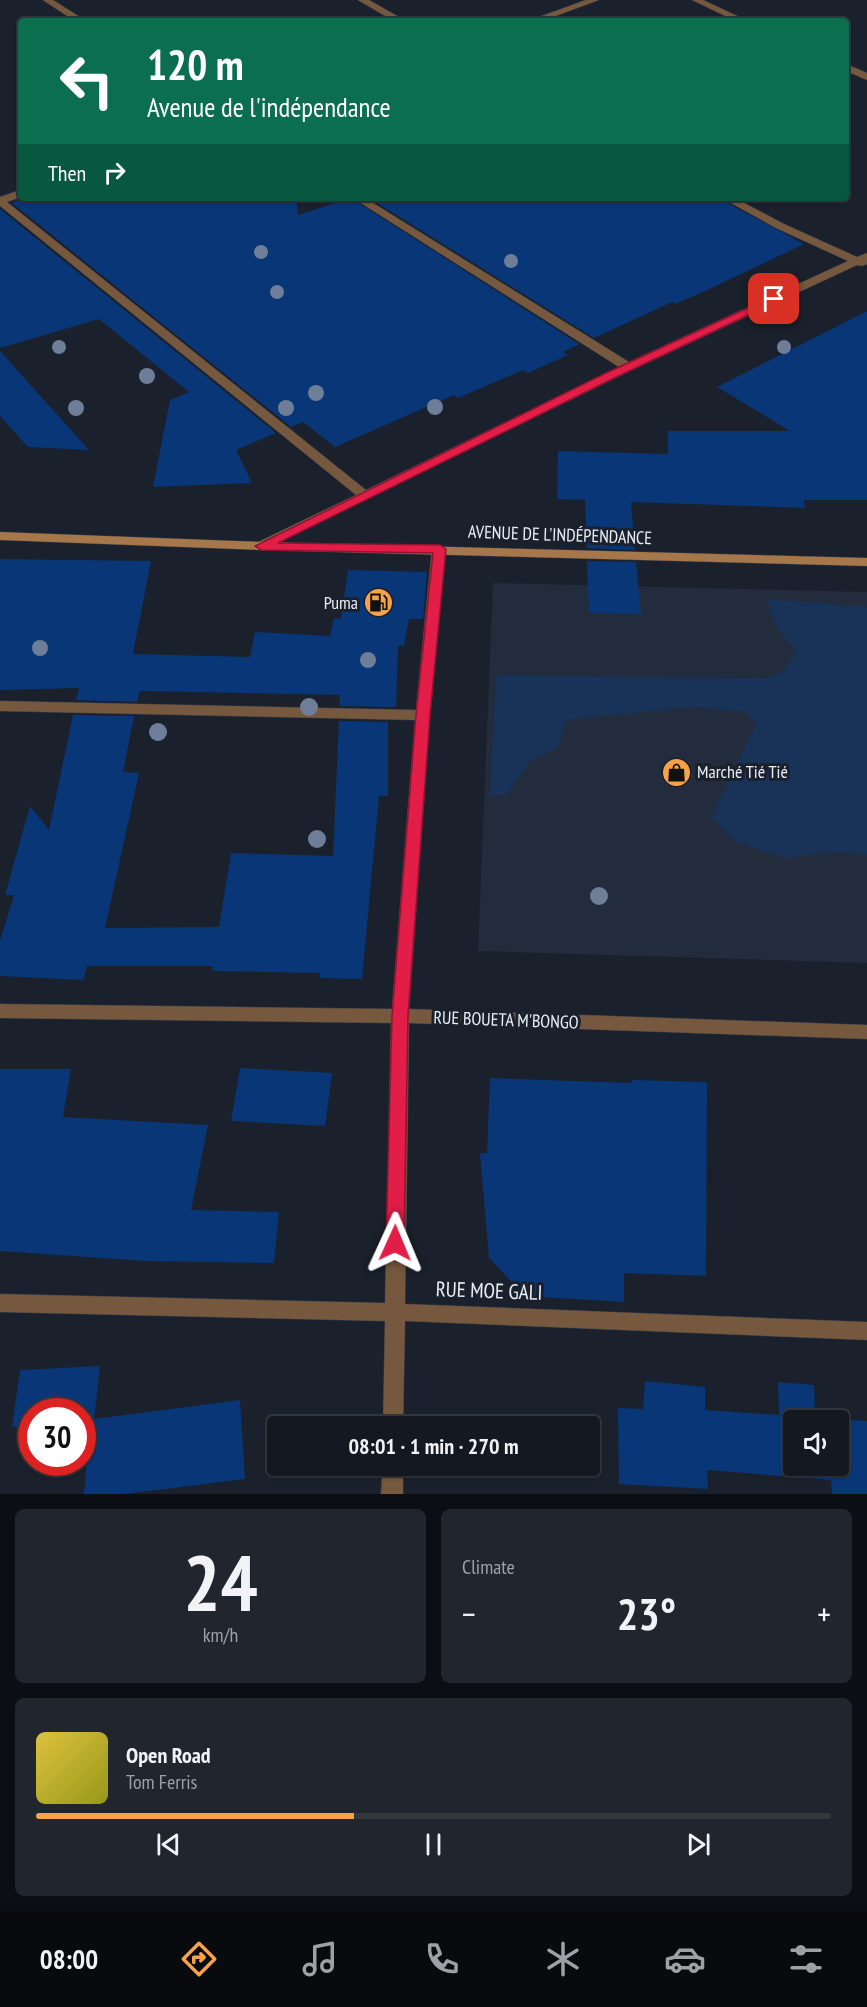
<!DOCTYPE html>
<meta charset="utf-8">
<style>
body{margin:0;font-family:"PT Sans Narrow",sans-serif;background:#21262e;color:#f1f3f6;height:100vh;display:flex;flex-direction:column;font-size:22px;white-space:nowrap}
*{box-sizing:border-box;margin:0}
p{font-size:20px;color:#9da0a5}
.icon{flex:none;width:33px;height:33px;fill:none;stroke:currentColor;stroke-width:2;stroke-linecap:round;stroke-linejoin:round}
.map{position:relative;height:1494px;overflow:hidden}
.details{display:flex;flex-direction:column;gap:15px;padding:15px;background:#0b0e12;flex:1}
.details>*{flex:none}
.top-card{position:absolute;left:18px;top:18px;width:831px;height:183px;border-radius:6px;box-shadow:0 2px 4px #0004,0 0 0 2px #33383f;background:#0b6e4f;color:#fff;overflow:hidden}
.fabs{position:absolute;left:783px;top:1410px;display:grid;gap:12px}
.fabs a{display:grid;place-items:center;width:66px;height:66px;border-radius:6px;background:#141921;box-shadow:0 2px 4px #0004,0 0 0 2px #33383f;font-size:30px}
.speed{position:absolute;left:18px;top:1398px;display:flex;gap:12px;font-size:30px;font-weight:700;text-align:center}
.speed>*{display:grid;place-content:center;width:78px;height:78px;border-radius:50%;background:#141921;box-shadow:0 2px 4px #0004,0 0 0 2px #33383f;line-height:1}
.speed .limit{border:9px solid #d22;background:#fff;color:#111}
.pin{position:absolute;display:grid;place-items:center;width:51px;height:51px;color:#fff;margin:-26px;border-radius:12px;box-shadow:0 3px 9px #0006}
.me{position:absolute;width:66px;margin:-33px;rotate:1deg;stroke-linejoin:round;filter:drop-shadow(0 0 4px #0008)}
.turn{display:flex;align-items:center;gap:21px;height:126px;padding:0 30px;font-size:27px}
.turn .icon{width:78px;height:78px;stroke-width:2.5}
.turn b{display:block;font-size:42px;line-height:51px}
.then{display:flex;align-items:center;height:57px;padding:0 30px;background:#0003;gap:12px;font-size:22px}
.big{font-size:45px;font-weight:800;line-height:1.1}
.details .tile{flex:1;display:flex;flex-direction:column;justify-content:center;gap:9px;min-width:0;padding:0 21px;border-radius:9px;background:#21262e}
.details .dial{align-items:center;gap:0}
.dial b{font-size:78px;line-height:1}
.song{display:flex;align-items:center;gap:18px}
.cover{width:72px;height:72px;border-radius:9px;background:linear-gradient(135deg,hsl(50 70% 55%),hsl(60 70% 35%))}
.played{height:6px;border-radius:3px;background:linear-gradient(90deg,#f7a248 40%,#33383f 40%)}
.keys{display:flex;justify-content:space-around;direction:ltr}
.heat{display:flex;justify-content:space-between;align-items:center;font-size:33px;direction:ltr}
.details .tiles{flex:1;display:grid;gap:15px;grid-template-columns:1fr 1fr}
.tile:last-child{grid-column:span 2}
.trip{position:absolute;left:267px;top:1416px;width:333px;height:60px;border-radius:6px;background:#141921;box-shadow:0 2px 4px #0004,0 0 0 2px #33383f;font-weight:800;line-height:60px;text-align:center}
.tab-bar{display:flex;height:96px;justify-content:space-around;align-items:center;background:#080a0d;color:#9da0a5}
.tab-bar .icon{width:42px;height:42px}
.tab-bar .on{color:#f7a248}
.tab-bar b{font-size:27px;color:#f1f3f6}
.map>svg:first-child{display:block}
.built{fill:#222c3c}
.green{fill:#193258}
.building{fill:#093677;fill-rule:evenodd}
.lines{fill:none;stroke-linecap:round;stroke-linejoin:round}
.street-casing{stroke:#373e48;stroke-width:1}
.secondary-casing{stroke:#373e48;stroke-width:1}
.street{fill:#75583e;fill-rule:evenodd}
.secondary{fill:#a5774b;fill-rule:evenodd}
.tree{fill:#6e7e99}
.route{fill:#e11d48;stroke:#92132f;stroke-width:1.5}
.labels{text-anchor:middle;stroke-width:6;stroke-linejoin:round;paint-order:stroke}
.street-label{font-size:18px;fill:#e9eef6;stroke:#1a212c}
.poi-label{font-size:18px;fill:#e9eef6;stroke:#1a212c;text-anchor:end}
.near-street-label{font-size:21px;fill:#e9eef6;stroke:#1a212c}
</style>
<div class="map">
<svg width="867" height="1494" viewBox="0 0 867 1494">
<rect width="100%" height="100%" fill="#1a212c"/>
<path class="built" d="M493,583L867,592V963L478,951Z"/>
<path class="green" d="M768,599L867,607V855L838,852L785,858L736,842L711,818L756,724L745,712L692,707L567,720L558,747L532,760L506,795L490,797L496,675L766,678L783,672L796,651C782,635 770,622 768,599Z"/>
<path class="building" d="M23,198H296L298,215L351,198L579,344L563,352L568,355L528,373L523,370L458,398L454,395L335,447L303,422L291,427L12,203Z
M369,198H718L804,244L705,291L675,304L672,302L594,338Z
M0,209L276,433L236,450L252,483L153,487L170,400L189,392L99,319L0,348Z
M867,311V500H804L805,508L631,502L635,550L587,548L585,500L557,499L558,451L668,454V431H790L717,387Z
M0,351L89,450L28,447L0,416Z
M0,559L151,561L133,654L250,657L255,632L330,636L334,618L341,619L348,570L427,572L423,619H409L404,646H398L396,707L339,706L340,695L140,691L137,702L76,700L79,688L0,690Z
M587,561L636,562L641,614L589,613Z
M73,715L134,716L123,772L139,773L105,928L219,927L231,853L333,856L339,721L388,722V796H379L362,979L319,978L320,973L212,971L213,966H87L83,980L0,976V941L14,895H5L30,806L49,830Z
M240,1068L332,1073L325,1126L231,1121Z
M0,1069H71L63,1117L208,1125L191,1210L279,1212L274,1263L146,1261L0,1251Z
M490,1078L632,1083V1080L707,1082L706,1276L624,1273V1302L525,1296L489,1258L480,1153H487Z
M100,1366L94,1419L240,1400L245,1479L124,1494H84L90,1425L82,1426V1412H32V1427H12L20,1370Z
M645,1381L705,1387V1410L779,1415L778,1382L814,1385L815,1418L867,1421V1494H832L831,1480L707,1470L708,1489L619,1484L618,1408L643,1409ZM794,1420H838V1466H794Z"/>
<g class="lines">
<defs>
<path id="street" d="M43,0H53L86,21H75Z
M358,0H369L406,21H394Z
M586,0H599L542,21H528Z
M692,0H703L748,21H736Z
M846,64L867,73V80L846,71Z
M21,190V197L7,202L366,490L619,367L353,198H365L629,362L848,261L776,228L722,198H735L784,224L857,257L867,253V264L862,266L857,265L632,370L261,550L254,546L256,543L356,495L0,206V197Z
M439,545L446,549L430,715L409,1009L867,1025V1039L409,1023L405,1304L867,1322V1340L405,1321L403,1426H383L385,1321L0,1312V1294L385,1303L391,1023L0,1018V1004L392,1009L415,720L0,711V701L416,710L432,549Z
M383,1466H403V1494H381Z"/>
<path id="secondary" d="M0,532L261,542L867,558V566L261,550L0,540Z"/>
</defs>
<use href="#street" class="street-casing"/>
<use href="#secondary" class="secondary-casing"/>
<use href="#street" class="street"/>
<use href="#secondary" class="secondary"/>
</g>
<g class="tree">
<circle cx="261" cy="252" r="7"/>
<circle cx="511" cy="261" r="7"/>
<circle cx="277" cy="292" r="7"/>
<circle cx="59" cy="347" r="7"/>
<circle cx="784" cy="347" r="7"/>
<circle cx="147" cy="376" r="8"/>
<circle cx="316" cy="393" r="8"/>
<circle cx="435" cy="407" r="8"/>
<circle cx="76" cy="408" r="8"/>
<circle cx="286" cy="408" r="8"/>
<circle cx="40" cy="648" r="8"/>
<circle cx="368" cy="660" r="8"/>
<circle cx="309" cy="707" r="9"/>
<circle cx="158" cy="732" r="9"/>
<circle cx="317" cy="839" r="9"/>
<circle cx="599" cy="896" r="9"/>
</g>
<path class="route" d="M774,296L779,299L778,301L612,379L278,543L440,545L446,549L430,715L408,1016L404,1243L401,1249L395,1251L389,1249L386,1243L392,1016L416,715L433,553L261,550L255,546L604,374Z"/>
<defs>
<symbol id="fuel-disc" viewBox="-11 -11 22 22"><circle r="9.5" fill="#f7a248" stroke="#1a212c"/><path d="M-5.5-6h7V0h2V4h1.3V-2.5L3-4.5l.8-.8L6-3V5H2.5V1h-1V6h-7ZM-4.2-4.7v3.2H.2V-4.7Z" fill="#111"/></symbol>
<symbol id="shop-disc" viewBox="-11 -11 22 22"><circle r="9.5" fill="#f7a248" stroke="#1a212c"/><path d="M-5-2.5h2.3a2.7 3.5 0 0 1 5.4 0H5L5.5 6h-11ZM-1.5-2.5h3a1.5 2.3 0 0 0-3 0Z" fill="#111"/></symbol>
</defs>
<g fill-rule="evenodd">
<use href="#fuel-disc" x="362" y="586" width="33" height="33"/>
<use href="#shop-disc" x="660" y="756" width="33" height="33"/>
</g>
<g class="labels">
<g class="street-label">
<text transform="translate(560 535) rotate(2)" y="6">AVENUE DE L'INDÉPENDANCE</text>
<text transform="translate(506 1020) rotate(2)" y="6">RUE BOUETA M'BONGO</text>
</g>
<g class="poi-label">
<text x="358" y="609">Puma</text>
<text x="697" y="778" text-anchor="start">Marché Tié Tié</text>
</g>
<g class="near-street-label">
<text transform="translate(489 1291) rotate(2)" y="7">RUE MOE GALI</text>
</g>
</g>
</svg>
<div class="fabs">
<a><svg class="icon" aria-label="sound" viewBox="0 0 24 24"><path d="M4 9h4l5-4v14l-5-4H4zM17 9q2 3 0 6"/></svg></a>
</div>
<div class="speed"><div class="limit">30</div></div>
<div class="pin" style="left:774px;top:299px;background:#d93025"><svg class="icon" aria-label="arrive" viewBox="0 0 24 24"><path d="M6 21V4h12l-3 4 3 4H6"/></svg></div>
<svg class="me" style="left:395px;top:1243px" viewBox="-20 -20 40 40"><path d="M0-17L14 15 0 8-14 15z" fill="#e11d48" stroke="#fff" stroke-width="4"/></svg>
<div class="trip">08:01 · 1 min · 270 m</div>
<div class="top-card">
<div class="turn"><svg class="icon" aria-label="left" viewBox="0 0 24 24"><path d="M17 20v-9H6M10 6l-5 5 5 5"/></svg><div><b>120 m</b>Avenue de l'indépendance</div></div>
<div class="then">Then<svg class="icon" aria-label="right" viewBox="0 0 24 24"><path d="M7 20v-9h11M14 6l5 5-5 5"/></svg></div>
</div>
</div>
<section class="details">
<div class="tiles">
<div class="tile dial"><b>24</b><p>km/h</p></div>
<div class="tile"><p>Climate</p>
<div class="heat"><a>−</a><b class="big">23°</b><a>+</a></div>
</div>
<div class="tile">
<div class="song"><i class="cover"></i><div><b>Open Road</b><p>Tom Ferris</p></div></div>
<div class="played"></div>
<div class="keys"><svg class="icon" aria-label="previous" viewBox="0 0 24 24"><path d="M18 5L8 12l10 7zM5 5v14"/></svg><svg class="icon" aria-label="pause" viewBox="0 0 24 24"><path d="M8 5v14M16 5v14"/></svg><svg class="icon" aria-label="next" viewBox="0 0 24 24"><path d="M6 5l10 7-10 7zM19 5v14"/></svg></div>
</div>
</div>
</section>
<nav class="tab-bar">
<b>08:00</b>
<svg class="icon on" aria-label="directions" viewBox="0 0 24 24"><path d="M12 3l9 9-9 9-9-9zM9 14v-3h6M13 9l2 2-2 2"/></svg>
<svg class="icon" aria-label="music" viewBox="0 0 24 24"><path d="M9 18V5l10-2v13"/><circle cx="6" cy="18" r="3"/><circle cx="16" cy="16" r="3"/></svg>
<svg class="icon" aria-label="phone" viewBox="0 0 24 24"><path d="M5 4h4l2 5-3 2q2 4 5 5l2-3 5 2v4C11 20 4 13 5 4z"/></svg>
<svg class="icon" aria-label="climate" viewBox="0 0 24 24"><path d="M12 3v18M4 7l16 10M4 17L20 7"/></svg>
<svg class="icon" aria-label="car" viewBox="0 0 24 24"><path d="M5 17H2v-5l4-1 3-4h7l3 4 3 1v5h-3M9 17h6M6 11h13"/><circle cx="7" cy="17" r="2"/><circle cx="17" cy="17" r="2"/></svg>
<svg class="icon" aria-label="filters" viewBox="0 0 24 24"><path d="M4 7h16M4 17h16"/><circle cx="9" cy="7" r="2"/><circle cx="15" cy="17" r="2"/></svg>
</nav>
